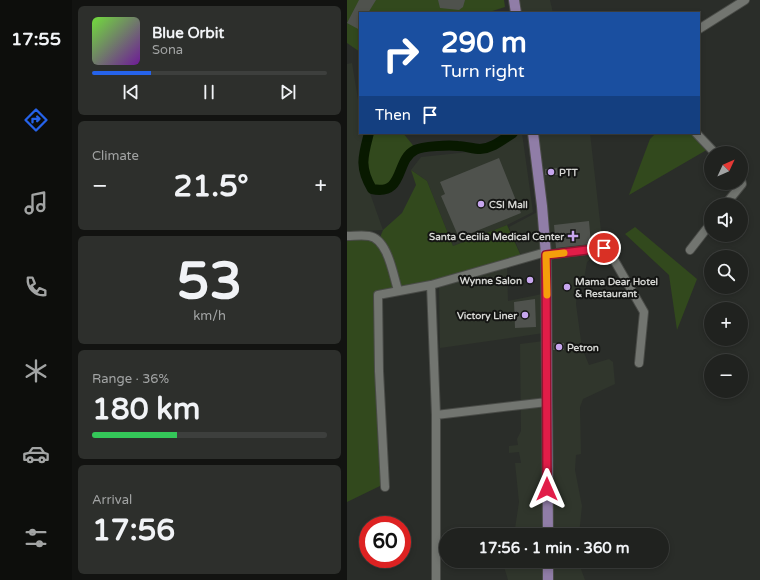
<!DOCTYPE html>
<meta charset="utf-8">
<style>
body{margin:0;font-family:"Varela Round",sans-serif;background:#2d2f2c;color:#f1f3f6;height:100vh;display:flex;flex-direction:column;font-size:15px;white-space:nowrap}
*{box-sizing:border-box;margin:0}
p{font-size:13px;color:#a2a4a4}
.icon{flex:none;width:22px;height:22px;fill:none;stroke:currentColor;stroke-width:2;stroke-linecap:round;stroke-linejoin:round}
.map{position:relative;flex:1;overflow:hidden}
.details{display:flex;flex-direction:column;gap:6px;padding:6px;background:#121311;width:275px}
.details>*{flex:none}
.top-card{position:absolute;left:12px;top:12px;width:341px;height:122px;border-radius:0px;box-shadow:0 2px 6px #0003,0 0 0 1px #3d3f3d;background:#1a4fa0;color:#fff;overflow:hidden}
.needle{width:26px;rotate:46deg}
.controls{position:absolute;left:357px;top:146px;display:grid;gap:8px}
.controls a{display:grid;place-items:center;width:44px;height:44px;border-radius:50%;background:#20221f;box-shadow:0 2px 6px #0003,0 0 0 1px #3d3f3d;font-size:20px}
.speed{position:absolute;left:12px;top:516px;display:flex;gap:8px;font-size:20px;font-weight:700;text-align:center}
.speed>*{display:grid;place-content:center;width:52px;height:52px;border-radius:50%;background:#20221f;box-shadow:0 2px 6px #0003,0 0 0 1px #3d3f3d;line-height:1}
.speed .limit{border:6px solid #d22;background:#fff;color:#111}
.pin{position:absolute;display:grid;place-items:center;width:34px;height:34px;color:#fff;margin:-17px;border:2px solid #fff;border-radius:50%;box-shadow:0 1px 4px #0007}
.me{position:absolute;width:44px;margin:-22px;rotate:0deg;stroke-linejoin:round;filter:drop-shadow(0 0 3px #0008)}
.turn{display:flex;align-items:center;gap:14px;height:84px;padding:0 16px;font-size:18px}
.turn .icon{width:52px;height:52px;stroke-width:2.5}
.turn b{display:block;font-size:28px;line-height:34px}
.then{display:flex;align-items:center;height:38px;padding:0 16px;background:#0003;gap:8px;font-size:15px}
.big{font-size:30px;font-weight:800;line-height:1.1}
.details .card{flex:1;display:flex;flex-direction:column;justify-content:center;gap:6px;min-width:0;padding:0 14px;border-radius:6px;background:#2d2f2c}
.details .dial{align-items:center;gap:0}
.dial b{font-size:52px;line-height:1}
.song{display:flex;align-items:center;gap:12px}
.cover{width:48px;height:48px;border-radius:6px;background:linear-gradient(135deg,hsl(100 70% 55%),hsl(280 70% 35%))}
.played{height:4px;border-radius:2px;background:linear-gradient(90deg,#2563eb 25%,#3d3f3d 25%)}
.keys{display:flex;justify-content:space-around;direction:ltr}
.heat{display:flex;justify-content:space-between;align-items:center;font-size:22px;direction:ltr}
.charge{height:6px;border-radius:3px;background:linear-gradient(90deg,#34c759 36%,#3d3f3d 0)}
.trip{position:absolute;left:92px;top:528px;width:230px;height:40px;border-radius:20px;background:#20221f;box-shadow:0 2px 6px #0003,0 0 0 1px #3d3f3d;font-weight:800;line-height:40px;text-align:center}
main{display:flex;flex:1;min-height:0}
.tab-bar{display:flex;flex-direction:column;width:72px;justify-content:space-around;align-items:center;background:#0d0e0c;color:#a2a4a4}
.tab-bar .icon{width:28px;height:28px}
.tab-bar .on{color:#2563eb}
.tab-bar b{font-size:18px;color:#f1f3f6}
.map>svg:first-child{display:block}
.built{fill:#30362c}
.green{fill:#32491d}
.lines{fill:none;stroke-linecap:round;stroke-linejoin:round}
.river{stroke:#081900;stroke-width:10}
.building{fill:#4f524d}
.minor-casing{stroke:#494b47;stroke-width:10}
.major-casing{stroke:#494b47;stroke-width:12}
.minor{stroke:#727570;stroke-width:8}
.major{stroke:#907da7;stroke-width:10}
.route-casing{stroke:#92132f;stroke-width:10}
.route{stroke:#e11d48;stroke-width:7}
.slow{stroke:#f59e0b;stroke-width:7}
.poi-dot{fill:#c7a6ef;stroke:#141513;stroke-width:1.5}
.labels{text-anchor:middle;stroke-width:4;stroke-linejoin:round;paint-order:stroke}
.poi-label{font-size:10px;font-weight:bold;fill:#d5d6d3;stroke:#141513;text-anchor:start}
</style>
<main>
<nav class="tab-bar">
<b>17:55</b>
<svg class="icon on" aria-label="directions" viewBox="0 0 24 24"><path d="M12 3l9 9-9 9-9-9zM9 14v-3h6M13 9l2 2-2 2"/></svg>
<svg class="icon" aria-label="music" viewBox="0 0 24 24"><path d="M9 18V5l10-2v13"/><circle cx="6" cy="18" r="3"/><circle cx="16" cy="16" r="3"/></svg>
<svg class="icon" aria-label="phone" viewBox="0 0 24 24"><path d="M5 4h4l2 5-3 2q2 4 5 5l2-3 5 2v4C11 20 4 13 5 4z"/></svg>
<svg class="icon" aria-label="climate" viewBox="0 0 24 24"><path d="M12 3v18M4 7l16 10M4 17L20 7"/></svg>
<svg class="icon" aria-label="car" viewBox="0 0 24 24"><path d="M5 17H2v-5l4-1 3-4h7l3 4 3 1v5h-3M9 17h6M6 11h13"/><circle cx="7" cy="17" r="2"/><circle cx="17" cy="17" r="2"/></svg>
<svg class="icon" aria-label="filters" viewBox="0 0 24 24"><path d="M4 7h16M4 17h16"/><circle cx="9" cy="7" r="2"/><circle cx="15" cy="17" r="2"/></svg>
</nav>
<section class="details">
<div class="card">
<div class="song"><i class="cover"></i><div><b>Blue Orbit</b><p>Sona</p></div></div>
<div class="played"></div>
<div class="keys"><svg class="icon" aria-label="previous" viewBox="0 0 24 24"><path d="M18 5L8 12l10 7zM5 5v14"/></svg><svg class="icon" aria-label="pause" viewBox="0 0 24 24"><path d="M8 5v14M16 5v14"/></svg><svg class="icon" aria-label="next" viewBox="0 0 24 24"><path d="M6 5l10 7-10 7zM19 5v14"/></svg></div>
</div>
<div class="card"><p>Climate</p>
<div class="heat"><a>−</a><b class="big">21.5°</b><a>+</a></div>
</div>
<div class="card dial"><b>53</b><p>km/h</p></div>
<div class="card"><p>Range · 36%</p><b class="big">180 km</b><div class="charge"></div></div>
<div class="card"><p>Arrival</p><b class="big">17:56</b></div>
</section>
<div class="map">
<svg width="413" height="580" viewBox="0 0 413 580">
<rect width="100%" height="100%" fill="#2a2d29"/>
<path class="built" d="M167,0H203L206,13H169Z
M5,63L13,111V133H18V136L13,165L36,230L0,232V64Z
M164,133H175L186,212L160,225L106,246L80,181L64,170L74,157L141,150Z
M185,133H243L256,248L240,262L237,279L230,291L229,304L235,348L242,365L262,359L266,362L268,384L236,399L233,407L234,454L229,455L228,470L235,506L232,535H167L172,502L168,463H174L172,452L162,453V446L171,445L170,439L174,431L173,344L197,341L198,251L176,260L162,227L196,209Z
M160,265L161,301L195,294L197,333L93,348L92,288Z
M172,561H231L238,580H161L157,567Z"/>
<path class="green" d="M0,0H157L158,7L139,13H13V52L0,43Z
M22,133H56L69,149C51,163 54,195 25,189C12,167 16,156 22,133Z
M309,133H349L363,148L282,195L303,139Z
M64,170L80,181L106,246L160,225L175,258L51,290L32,240L36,230L55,213L69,185Z
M288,227L350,279L330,330L322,275L278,234Z
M0,238H21L35,249L48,291L29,296L35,485L0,502Z"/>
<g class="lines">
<path class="river" d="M22,133C16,156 12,167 25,189C58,196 48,160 68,150C76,146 102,145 111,146C118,146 126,149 133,149C146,148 155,140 166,133"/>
</g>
<path class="building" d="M12,0H29L21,13H13V30L0,23Z
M91,0H118L116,7L112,10L93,8Z
M152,158L174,213L112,238L94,196L98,194L93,182Z
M210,168L211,175H198V169Z
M242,221L244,244L209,248L207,225Z
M188,299L189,327L168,328L167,302Z
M206,343H217V350H206Z"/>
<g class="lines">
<defs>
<path id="minor" d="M352,29L398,0
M349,133L368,153
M378,205L395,184L394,180
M0,236C7,236 15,235 22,236C41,239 46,275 51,290
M343,250L364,223
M199,255L257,248L262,251L297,312L292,363
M84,285L89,415V580
M89,415L200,402
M38,487L32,371L31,295L84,285L199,252"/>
<path id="major" d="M167,0L169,13
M186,133L195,206L199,255L201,535
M201,561V580"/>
</defs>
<use href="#minor" class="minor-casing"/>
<use href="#major" class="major-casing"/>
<use href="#minor" class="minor"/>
<use href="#major" class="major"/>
</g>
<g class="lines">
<defs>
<path id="route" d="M200,489L199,255L257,248"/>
</defs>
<use href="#route" class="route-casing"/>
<use href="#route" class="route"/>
<path class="slow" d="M200,295L199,255L217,253"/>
</g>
<g class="poi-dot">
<circle cx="204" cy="172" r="4"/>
<circle cx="134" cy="204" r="4"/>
<path d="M224 230h4v4h4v4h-4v4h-4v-4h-4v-4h4z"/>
<circle cx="183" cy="280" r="4"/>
<circle cx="220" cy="287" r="4"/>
<circle cx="178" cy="315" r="4"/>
<circle cx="212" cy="347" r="4"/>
</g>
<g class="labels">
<g class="poi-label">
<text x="212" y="176">PTT</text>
<text x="142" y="208">CSI Mall</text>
<text x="217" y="240" text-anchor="end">Santa Cecilia Medical Center</text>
<text x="175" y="284" text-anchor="end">Wynne Salon</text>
<text x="228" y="285">Mama Dear Hotel<tspan x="228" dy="12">&amp; Restaurant</tspan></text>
<text x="170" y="319" text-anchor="end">Victory Liner</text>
<text x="220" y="351">Petron</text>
</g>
</g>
</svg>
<div class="controls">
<a><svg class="needle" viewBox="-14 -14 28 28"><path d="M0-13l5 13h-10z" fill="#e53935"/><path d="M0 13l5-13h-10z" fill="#a2a4a4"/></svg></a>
<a><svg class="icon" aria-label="sound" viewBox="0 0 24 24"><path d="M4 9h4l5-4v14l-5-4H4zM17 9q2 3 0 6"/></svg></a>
<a><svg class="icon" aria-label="search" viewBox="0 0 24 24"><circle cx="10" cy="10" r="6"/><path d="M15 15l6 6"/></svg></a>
<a>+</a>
<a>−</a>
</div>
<div class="speed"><div class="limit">60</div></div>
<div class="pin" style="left:257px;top:248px;background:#d93025"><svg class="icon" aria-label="arrive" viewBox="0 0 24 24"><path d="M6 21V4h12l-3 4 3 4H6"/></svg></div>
<svg class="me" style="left:200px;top:489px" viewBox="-20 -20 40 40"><path d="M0-17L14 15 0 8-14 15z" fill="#e11d48" stroke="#fff" stroke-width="4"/></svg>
<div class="trip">17:56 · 1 min · 360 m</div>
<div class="top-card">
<div class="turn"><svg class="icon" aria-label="right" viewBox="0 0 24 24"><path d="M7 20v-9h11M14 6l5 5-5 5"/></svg><div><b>290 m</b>Turn right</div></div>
<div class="then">Then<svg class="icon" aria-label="arrive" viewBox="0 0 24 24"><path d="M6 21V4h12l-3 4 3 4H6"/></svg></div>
</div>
</div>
</main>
